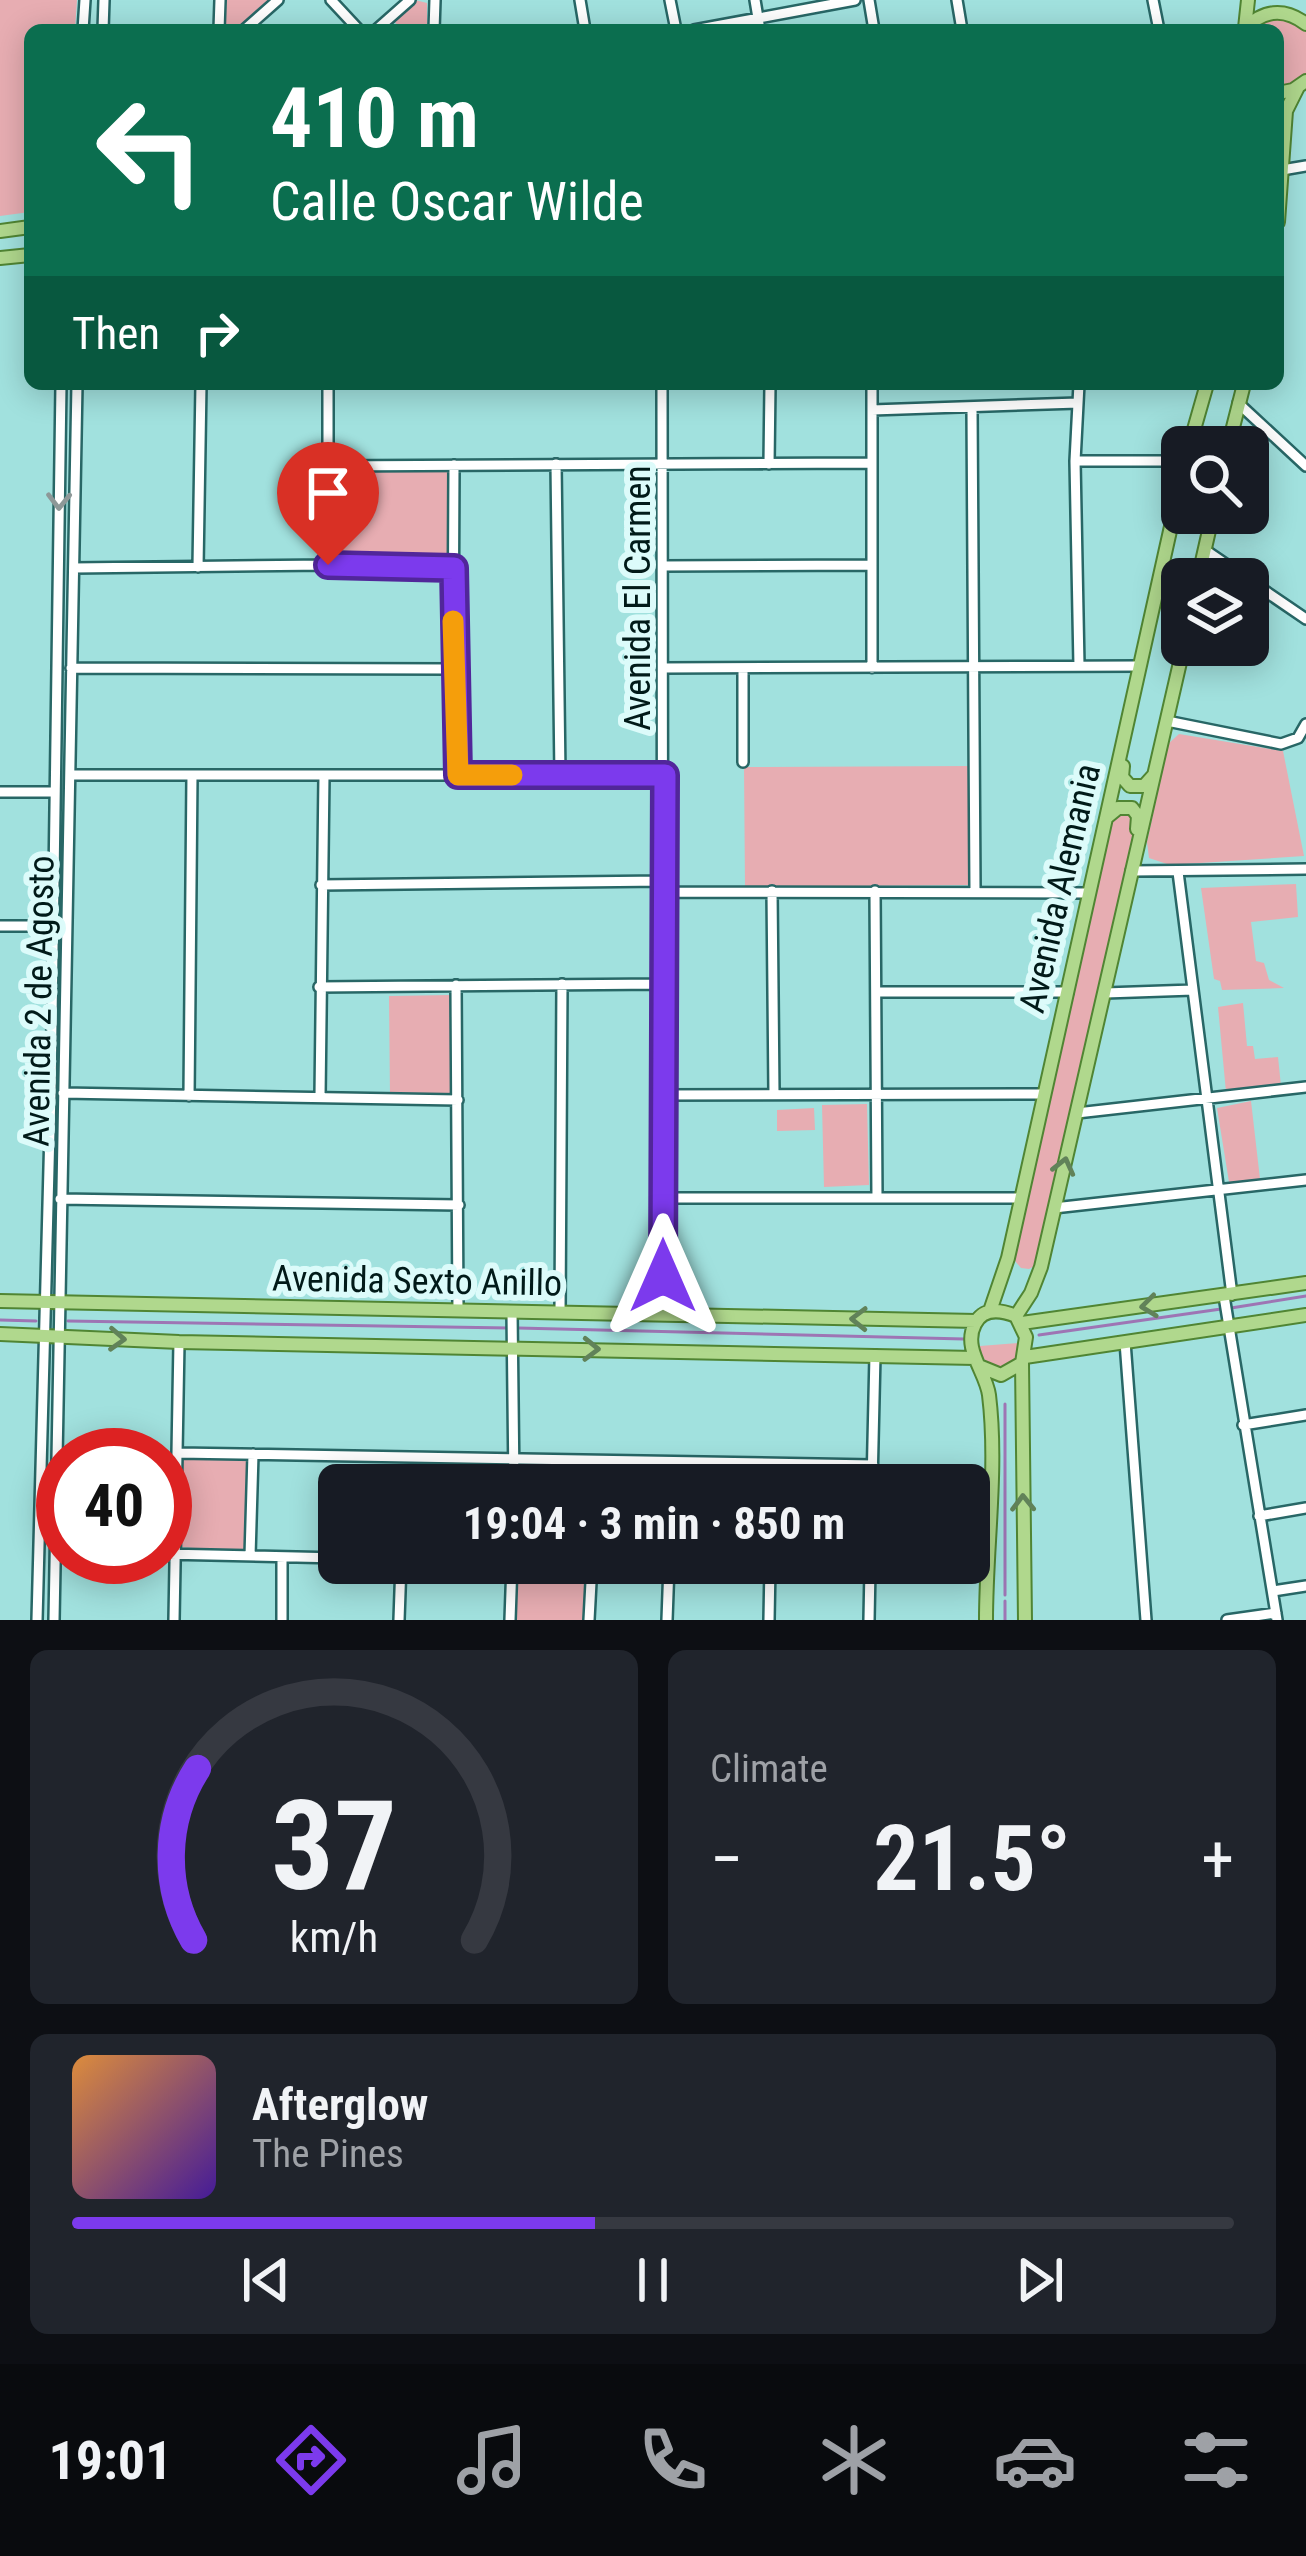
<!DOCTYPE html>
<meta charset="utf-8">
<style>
body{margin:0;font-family:"Roboto Condensed",sans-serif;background:#20242c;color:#f1f3f6;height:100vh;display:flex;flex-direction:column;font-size:45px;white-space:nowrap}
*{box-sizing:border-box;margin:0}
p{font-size:39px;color:#9ea1a6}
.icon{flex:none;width:66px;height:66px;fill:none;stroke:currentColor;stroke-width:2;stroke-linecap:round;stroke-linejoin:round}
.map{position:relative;height:1620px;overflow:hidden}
.details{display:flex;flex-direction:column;gap:30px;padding:30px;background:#0d0f14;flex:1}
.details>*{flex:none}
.hud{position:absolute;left:24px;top:24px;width:1260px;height:366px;border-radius:18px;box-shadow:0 6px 30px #0003;background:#0b6e4f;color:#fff;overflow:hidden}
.fabs{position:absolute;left:1161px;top:426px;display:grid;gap:24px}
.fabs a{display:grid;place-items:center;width:108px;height:108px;border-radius:18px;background:#171b24;box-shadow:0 6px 30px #0003;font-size:60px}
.speed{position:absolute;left:36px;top:1428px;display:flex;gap:24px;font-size:60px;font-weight:700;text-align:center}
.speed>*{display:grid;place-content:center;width:156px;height:156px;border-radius:50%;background:#171b24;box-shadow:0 6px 30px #0003;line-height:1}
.speed .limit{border:18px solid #d22;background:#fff;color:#111}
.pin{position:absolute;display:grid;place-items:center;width:102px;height:102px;color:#fff;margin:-123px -51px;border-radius:50% 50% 50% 0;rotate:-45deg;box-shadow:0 0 12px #0007}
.pin .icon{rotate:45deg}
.me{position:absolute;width:132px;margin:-66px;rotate:0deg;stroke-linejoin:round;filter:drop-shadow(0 0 9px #0008)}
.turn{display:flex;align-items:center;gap:42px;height:252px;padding:0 48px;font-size:54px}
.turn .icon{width:156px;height:156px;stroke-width:2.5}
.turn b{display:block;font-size:84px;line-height:102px}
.then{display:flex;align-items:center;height:114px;padding:0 48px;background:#0003;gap:24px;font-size:45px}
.big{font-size:90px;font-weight:700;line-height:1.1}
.details .widget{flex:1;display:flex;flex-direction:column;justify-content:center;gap:18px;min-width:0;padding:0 42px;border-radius:18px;background:#20242c}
.details .dial{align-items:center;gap:0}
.dial svg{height:312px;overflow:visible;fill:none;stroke:#363941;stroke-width:7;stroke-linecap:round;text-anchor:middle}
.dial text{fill:#f1f3f6;stroke:none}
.song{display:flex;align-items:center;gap:36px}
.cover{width:144px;height:144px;border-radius:18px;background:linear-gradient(135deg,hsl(30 70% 55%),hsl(260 70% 35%))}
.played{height:12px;border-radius:6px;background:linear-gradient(90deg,#7c3aed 45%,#363941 45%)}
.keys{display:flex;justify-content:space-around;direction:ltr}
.heat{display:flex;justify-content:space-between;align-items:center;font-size:66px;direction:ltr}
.details .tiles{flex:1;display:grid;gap:30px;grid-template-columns:1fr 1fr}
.widget:last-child{grid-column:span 2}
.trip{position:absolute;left:318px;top:1464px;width:672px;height:120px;border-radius:18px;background:#171b24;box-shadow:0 6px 30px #0003;font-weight:700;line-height:120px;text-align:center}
.dock{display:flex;height:192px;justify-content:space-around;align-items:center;background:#090b0e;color:#9ea1a6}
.dock .icon{width:84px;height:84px}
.dock .current{color:#7c3aed}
.dock b{font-size:54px;color:#f1f3f6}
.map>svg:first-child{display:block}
.green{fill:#e7adb2}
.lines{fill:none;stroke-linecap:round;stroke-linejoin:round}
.stream{stroke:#9e75b4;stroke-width:3}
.minor-casing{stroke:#286766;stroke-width:14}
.major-casing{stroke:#508533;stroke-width:16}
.minor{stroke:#fff;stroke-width:9}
.major{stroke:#b0d88d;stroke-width:12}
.oneway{stroke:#8d9898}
.oneway2{stroke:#618259}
.route-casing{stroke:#51269a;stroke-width:30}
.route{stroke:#7c3aed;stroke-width:21}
.slow{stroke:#f59e0b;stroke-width:21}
.labels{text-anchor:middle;stroke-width:12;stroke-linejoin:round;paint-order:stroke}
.street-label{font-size:36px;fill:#011a19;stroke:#dcfbfa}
</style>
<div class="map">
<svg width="1306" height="1620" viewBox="0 0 1306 1620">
<rect width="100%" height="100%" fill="#a1e1de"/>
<path class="green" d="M0,0H77L75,30H30V212L0,216Z
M222,0H272L239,30H221Z
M415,0L427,3V30H402L393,20Z
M1274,18L1288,19L1306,32V74L1293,85L1278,88V30H1252Z
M450,470V563L335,561L336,471Z
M1179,734L1283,751L1304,856L1170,865L1149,858L1147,842L1168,744Z
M970,766L971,885L745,887L744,767Z
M1123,812H1129L1135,820L1121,896L1038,1264L1029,1269L1021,1268L1015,1261L1027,1189L1111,820Z
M1296,884L1298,917L1251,922L1256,961L1264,963L1269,980L1284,988L1222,990L1220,981L1214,979L1201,888Z
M451,995L452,1099L390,1097L389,996Z
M1243,1003L1247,1046H1253L1255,1059L1278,1057L1281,1086L1226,1092L1218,1007Z
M1251,1101L1260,1179L1229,1182L1217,1108Z
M867,1104L869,1185L824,1187L822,1105Z
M814,1108L815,1130L777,1131V1110Z
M1019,1343L1018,1357L1001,1369C989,1364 981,1361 980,1346Z
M185,1457L253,1459L251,1552L180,1547V1460Z
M807,1471L864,1472V1485H806Z
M522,1565H575L586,1576L584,1620H510L516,1567Z"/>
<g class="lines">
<path class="stream" d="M1231,1308L1306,1296
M0,1320L36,1321
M68,1321L509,1328
M518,1328L964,1339
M1039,1335L1221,1309
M1005,1595V1404
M1005,1620V1601"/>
<defs>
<path id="minor" d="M331,0L359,30
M580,0L585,30
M670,0L676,30
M755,0L760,30
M869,0L874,30
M957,0L962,30
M1153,0L1159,30
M83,30L85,0
M103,30L104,0
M219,30L220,0
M244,30L278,0
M376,30L410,0
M434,30L435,0
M694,30L855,0
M1282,170L1306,166
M662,384L663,1315
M872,384V668
M1238,403L1306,466
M972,408L975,890
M872,410L1078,403
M1075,461H1182
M556,464L560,775
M769,464L770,384
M454,465L453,669L458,775
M328,466L871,463
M1205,550L1306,619
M328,565V384
M663,566L872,565
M198,567L201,384
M74,568L328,565L454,569
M1079,666L1075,461L1079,384
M71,668L453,669
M663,668L1139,666
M743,668V762
M1167,721L1281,744L1298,738L1306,724
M70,775H665
M0,792H55
M1131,871L1306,869
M1178,872L1232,1295
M321,885L662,881
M772,891L774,1094
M875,891L877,1198
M662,892L1089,893
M0,926H53
M456,985L458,1311
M319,987L662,984
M877,992H1068
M1105,993L1193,990
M63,1093L458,1100
M662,1095L1042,1094
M189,1096L192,775
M320,1097L324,775
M1077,1113L1306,1087
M663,1198H1019
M60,1199L459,1205
M1054,1208L1306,1180
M1224,1296L1277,1620
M512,1312L514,1485
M560,1313L562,984
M1125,1342L1146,1620
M1243,1425L1306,1415
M178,1453L873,1465
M872,1485L875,1355
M1259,1516L1306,1508
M165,1554L339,1558
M250,1556L253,1454
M587,1563L986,1571
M1273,1591L1306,1586
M37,1620L51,1092L61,384
M54,1620L77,384
M174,1620L179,1342
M282,1620V1557
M399,1620L401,1563
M510,1620L512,1563
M589,1620L592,1563
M667,1620L669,1565
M769,1620L770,1565
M869,1620L870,1568
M1227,1620L1276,1613"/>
<path id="major" d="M1245,28L1248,0
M1244,30C1262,10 1284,7 1306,24
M1278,93L1293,90L1306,81
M1278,222L1286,111L1298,87
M0,231L30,227
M0,258L30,255
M1189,447L1207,384
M1228,447L1244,384
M1198,579L1213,513
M1123,766L1122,777L1130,786H1144L1153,776
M1107,817L1118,808H1132L1138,816L1137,829
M0,1301L976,1321
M990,1311L1008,1258L1182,477
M1016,1316L1031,1293L1041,1267L1184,645
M1022,1323L1306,1283
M0,1334L179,1342L975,1358
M1025,1357L1306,1315
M1022,1363L1025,1620
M979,1366L1001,1375L1022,1363L1026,1337L1016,1316C1001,1310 983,1307 975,1324C962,1348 986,1372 989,1395C998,1468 986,1546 986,1620"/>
</defs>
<use href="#minor" class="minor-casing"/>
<use href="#major" class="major-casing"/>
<use href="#minor" class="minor"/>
<use href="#major" class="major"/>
</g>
<defs><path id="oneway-chevron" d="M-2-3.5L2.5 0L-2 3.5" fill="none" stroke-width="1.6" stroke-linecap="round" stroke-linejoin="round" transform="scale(3)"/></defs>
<use class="oneway" href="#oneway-chevron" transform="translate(59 501) rotate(91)"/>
<g class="oneway2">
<use href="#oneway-chevron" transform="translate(1064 1166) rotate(-76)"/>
<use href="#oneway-chevron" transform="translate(1149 1306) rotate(173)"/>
<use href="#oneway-chevron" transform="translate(859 1319) rotate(-179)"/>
<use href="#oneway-chevron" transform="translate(117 1339) rotate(3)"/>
<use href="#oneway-chevron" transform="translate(591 1349) rotate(1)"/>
<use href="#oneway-chevron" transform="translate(1023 1503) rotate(-91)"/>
</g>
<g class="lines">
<defs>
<path id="route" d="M328,565L454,568L458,775H665L663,1276"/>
</defs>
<use href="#route" class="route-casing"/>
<use href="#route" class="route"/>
<path class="slow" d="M453,621L458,775H512"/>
</g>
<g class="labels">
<g class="street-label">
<text transform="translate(637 598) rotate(-90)" y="13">Avenida El Carmen</text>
<text transform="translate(1059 888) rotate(-77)" y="13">Avenida Alemania</text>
<text transform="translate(38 1001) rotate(-89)" y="13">Avenida 2 de Agosto</text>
<text transform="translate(417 1280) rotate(1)" y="13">Avenida Sexto Anillo</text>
</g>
</g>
</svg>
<div class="fabs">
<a><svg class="icon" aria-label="search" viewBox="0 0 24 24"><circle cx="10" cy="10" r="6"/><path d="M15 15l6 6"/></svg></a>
<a><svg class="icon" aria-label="layers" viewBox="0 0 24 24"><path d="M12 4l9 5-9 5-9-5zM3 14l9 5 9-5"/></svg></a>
</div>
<div class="speed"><div class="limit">40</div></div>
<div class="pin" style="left:328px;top:565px;background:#d93025"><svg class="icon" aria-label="arrive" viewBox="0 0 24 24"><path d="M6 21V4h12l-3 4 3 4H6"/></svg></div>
<svg class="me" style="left:663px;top:1276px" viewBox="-20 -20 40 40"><path d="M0-17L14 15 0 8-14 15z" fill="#7c3aed" stroke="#fff" stroke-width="4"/></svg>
<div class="trip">19:04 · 3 min · 850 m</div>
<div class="hud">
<div class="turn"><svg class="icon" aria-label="left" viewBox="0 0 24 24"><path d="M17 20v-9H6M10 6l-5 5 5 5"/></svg><div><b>410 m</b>Calle Oscar Wilde</div></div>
<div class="then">Then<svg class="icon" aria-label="right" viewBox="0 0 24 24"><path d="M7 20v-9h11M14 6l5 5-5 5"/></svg></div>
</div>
</div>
<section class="details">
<div class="tiles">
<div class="widget dial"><svg viewBox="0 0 100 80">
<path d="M14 69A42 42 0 1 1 86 69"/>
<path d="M14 69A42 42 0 0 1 15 25" stroke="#7c3aed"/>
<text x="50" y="56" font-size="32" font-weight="700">37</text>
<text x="50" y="72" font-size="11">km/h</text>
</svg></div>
<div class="widget"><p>Climate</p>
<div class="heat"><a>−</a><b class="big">21.5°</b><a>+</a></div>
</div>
<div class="widget">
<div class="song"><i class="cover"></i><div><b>Afterglow</b><p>The Pines</p></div></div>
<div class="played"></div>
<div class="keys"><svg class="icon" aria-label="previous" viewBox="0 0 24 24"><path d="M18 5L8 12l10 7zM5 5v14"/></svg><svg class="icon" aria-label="pause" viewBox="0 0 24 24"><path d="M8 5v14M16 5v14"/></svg><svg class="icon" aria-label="next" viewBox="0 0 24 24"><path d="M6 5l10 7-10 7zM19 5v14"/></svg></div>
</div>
</div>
</section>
<nav class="dock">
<b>19:01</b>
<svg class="icon current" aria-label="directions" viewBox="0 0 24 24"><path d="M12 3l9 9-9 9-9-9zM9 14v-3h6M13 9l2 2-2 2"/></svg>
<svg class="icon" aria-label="music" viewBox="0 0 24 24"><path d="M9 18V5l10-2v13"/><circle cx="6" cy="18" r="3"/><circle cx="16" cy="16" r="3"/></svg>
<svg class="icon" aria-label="phone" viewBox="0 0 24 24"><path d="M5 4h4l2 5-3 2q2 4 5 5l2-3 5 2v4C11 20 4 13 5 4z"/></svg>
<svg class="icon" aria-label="climate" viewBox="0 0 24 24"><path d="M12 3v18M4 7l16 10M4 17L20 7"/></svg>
<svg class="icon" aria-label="car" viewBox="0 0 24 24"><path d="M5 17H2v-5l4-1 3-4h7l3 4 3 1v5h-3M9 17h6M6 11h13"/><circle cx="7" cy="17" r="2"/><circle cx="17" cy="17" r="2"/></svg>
<svg class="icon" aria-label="filters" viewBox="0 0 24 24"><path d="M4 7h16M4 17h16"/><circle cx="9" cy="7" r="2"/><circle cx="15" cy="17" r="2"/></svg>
</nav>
